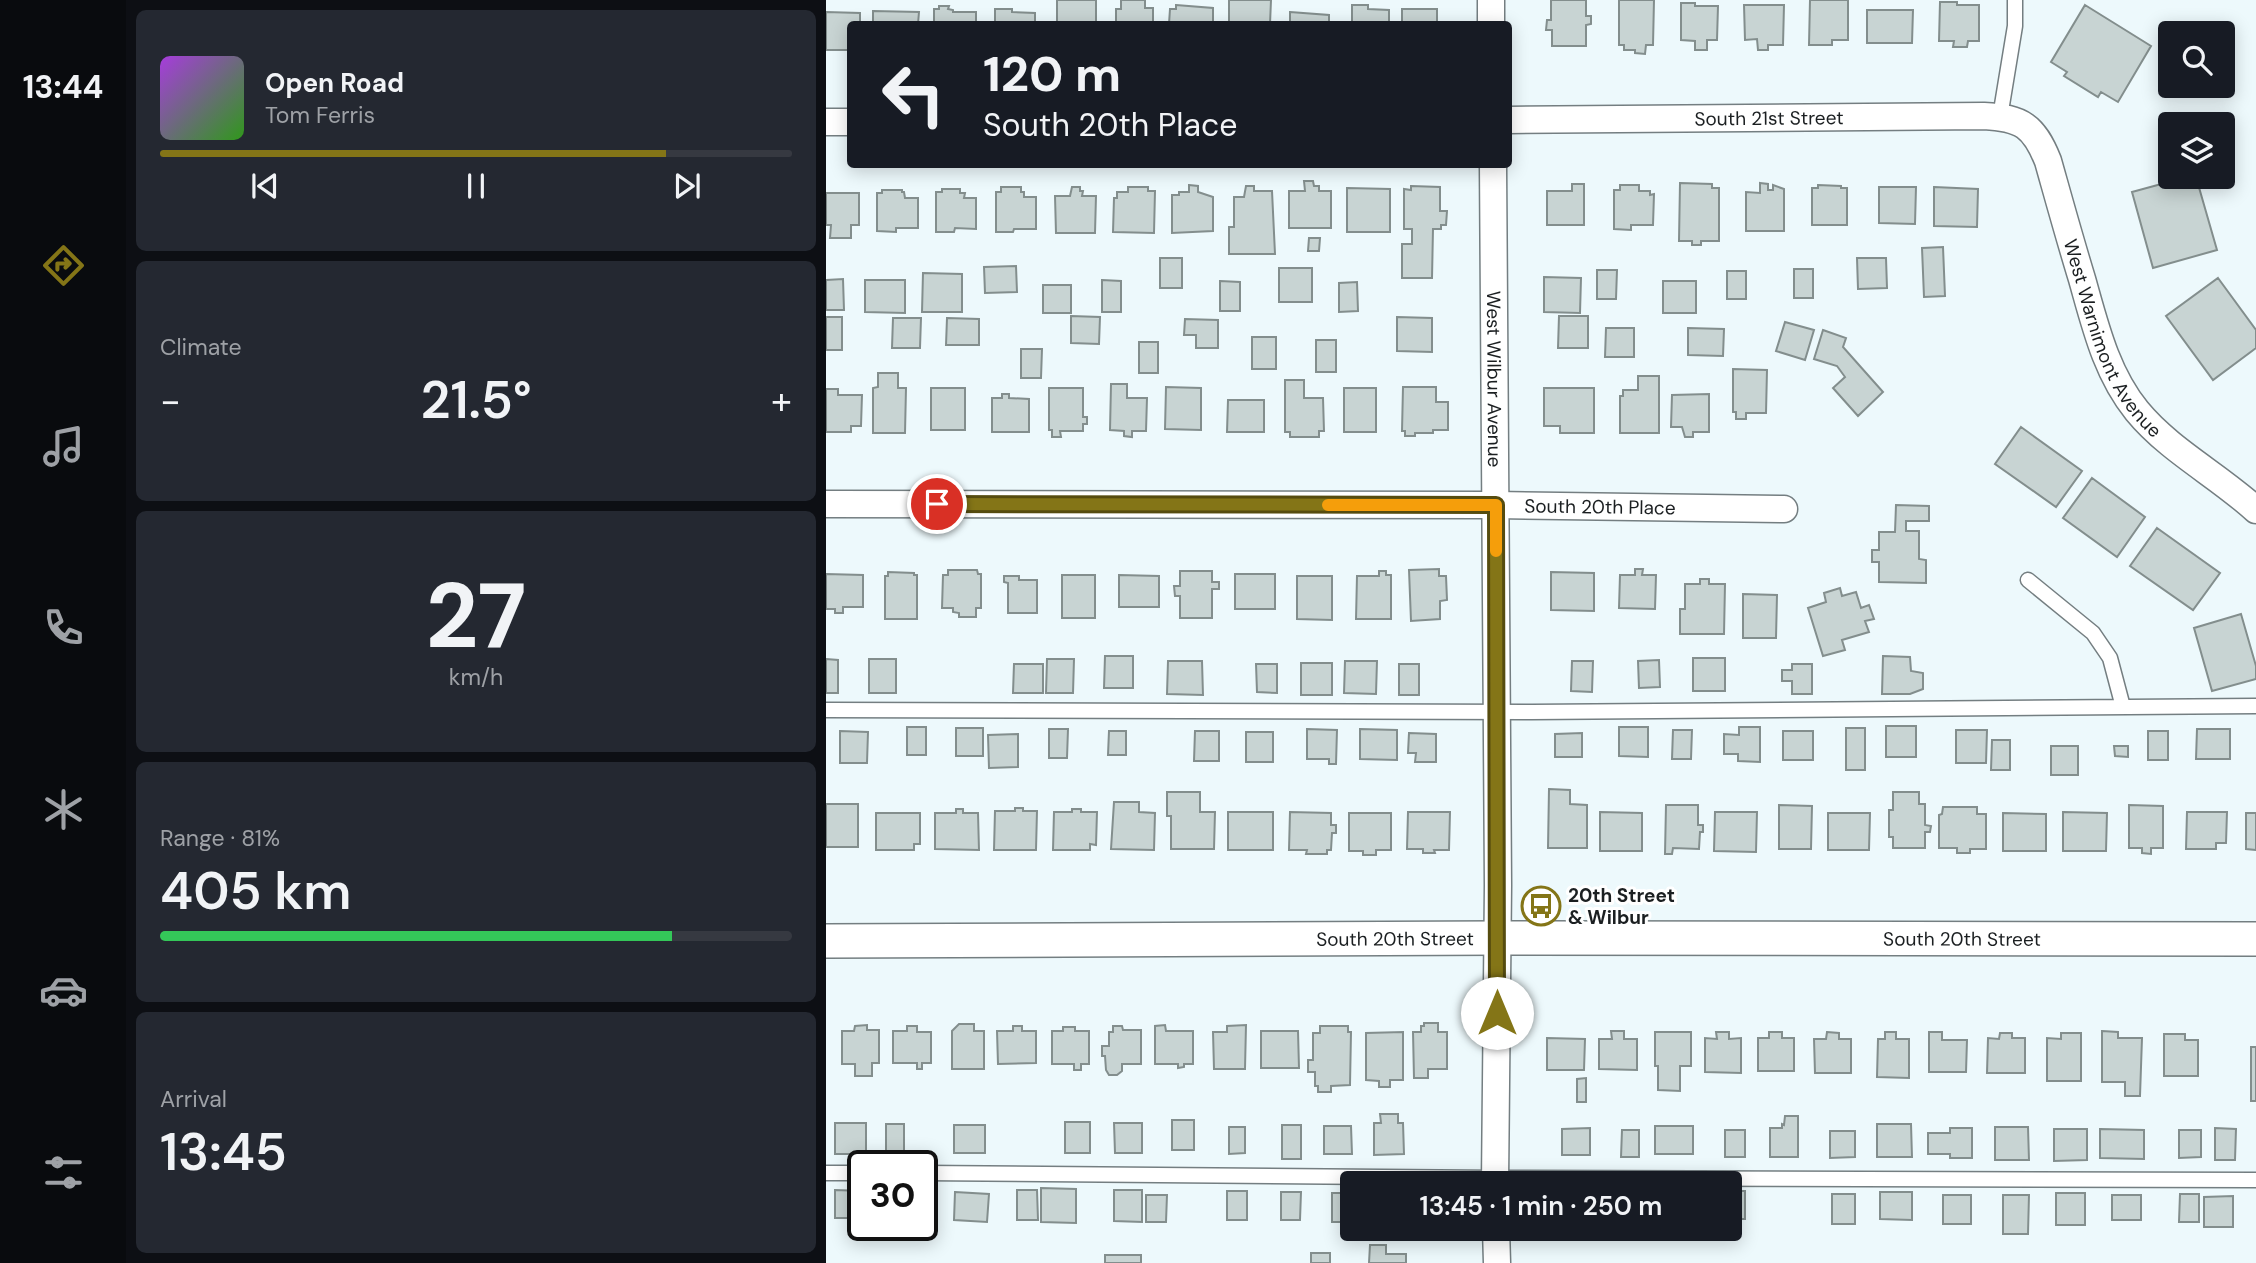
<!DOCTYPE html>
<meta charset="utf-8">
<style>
body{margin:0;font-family:"DM Sans",sans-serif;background:#242831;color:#f1f3f6;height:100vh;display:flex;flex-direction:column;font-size:26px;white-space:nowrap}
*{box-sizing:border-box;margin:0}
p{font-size:23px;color:#9ea1a6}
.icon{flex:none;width:38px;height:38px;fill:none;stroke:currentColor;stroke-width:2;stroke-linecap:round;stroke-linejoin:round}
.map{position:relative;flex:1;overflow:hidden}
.sheet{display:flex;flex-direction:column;gap:10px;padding:10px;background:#0d0f14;width:700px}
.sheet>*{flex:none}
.top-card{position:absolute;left:21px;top:21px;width:665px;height:147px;border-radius:7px;box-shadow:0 4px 18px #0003;background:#171b24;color:#f1f3f6;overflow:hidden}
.buttons{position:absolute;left:1332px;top:21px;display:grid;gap:14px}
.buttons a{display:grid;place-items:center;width:77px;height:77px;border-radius:7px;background:#171b24;box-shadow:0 4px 18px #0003;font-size:35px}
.speed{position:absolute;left:21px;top:1150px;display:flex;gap:14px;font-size:35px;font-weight:700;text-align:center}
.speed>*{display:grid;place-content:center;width:91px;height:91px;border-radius:50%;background:#171b24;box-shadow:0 4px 18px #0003;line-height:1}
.speed .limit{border:4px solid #111;border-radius:10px;background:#fff;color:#111}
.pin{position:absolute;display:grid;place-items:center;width:60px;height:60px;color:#fff;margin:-30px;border:4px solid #fff;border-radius:50%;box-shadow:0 2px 7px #0007}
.me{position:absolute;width:77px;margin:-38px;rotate:0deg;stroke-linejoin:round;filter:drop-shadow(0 0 5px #0008)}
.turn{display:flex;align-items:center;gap:24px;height:147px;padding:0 21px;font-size:32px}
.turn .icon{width:91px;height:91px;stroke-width:2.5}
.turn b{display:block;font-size:49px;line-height:60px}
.big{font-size:52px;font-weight:600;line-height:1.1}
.sheet .tile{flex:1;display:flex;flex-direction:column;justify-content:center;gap:10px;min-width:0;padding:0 24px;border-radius:10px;background:#242831}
.sheet .dial{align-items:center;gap:0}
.dial b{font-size:91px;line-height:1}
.song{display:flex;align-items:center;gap:21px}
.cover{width:84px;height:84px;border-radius:10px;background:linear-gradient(135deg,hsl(280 70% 55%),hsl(110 70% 35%))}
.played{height:7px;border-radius:4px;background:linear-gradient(90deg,#847517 80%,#363941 80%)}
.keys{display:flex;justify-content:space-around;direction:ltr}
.heat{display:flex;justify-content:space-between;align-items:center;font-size:38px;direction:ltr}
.charge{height:10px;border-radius:5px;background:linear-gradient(90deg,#34c759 81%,#363941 0)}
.trip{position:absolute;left:514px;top:1171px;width:402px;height:70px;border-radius:7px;background:#171b24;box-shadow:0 4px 18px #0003;font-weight:600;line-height:70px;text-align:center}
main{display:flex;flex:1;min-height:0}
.tab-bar{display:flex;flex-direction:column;width:126px;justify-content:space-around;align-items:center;background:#090b0e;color:#9ea1a6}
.tab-bar .icon{width:49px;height:49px}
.tab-bar .active{color:#847517}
.tab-bar b{font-size:32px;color:#f1f3f6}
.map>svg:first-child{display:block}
.building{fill:#c8d4d3;stroke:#838e8d;stroke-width:2}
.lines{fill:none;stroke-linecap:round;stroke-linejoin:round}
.service-casing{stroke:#747e81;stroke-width:17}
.minor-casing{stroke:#747e81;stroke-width:29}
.tertiary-casing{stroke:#747e81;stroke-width:36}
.service{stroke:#fff;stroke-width:14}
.minor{stroke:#fff;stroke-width:26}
.tertiary{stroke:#fff;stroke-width:33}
.route-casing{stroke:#564c0f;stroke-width:18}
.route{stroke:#847517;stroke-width:12}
.slow{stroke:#f59e0b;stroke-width:12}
.labels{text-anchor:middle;stroke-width:6;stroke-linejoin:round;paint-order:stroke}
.street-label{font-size:19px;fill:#1b1f21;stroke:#fff}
.poi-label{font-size:19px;font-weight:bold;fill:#1b1f21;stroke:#fff;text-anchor:start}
</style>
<main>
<nav class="tab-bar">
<b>13:44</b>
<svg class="icon active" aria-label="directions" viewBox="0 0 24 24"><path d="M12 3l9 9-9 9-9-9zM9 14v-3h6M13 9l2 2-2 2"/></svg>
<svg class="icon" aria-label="music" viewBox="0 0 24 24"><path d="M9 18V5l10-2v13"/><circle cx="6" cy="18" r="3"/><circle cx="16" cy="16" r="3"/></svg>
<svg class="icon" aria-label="phone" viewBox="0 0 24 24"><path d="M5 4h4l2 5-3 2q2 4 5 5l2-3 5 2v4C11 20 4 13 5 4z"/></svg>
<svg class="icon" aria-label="climate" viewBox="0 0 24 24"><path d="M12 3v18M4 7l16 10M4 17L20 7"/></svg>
<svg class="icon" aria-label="car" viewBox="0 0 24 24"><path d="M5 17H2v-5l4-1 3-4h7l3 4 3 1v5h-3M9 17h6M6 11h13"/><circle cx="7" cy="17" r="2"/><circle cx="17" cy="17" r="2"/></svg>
<svg class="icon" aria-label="filters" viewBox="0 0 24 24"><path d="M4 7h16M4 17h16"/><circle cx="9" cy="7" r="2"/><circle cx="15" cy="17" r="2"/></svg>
</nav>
<section class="sheet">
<div class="tile">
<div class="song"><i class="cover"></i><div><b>Open Road</b><p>Tom Ferris</p></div></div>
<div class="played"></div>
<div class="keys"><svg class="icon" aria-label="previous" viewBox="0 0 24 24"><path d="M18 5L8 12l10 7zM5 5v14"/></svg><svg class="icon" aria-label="pause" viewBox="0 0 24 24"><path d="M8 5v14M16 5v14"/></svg><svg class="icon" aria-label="next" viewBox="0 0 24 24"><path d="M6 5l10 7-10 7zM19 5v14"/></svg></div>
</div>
<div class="tile"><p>Climate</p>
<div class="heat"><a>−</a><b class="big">21.5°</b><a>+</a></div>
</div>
<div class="tile dial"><b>27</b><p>km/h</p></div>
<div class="tile"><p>Range · 81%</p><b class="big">405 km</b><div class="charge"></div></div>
<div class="tile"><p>Arrival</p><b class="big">13:45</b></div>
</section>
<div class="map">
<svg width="1430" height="1263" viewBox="0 0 1430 1263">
<rect width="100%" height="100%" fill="#edf9fc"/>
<path class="building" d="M231,0H270V24H231Z
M295,0H319V8H327V24H290V9H295Z
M403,0H445L444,24H403Z
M725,0H760V16H765V24L760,25V46H726V30H720L721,20H725Z
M793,0H828L827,45H820L819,54L809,53V50H798V45H793Z
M984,0H1022V40H1006V45H983Z
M1114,2H1131V5H1153V41H1142L1141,47H1127L1128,41H1113Z
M855,3H869V6H892L891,40H881V50H869V41L855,40Z
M350,5L387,8V24H343L344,9H350Z
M526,5H542V9L563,10V24H526Z
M918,5H958L957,45H942V50H932L931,39L919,40Z
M1259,5L1325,46L1292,102L1275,92L1272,97L1238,76L1241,72L1225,62Z
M113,6H123L122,9L127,10V12H150V24H108V9H113Z
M169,9H186V12L209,13V24H169Z
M576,9H611V24H576Z
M1041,10H1087L1086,43H1041Z
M47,11L93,12L92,24H47Z
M0,12L34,13V24H24V50H0Z
M464,12L503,15V24H464Z
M1361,177H1370L1391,250L1327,268L1306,192Z
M478,181H487L488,186H493V191H505V228H463V191H479Z
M854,183L886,184V188H893V241H875V245H866V241H853Z
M934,183L942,184V190H947V185L958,189V231H920V192L934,193Z
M746,184H758V225H721V191H746Z
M363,185L372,186V192L387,197V231L346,233V195H353V192H363Z
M794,185H813V191H824V195L828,194L827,225H805V230L788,229V190H794Z
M992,185L1015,186V188H1021V225H986V188H992Z
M420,186H428V191H446L449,254H403V227H408V197H418Z
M585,186L614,187V211H621L620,225H615V229H607L606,278H576V244H586V229H578V189L585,190Z
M175,187H195V192H198V197H210V229H188L187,232H170V192H175Z
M246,187H254V191H257L256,196H270L269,233H230L229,196H244Z
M302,187H322V191H329L328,233L287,232L288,198H291V192H302Z
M1053,187H1090L1089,224L1053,223Z
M1108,187L1152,189L1151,227L1108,226Z
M521,188L564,189V232H521Z
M116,189H134V193H139L138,198H150V229L129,228L128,232H110V192H116Z
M56,190H76V192H78L79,198H92V228H70V232L51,231V193H56Z
M0,193H33V225H25V238H4L5,225H0Z
M483,238H494L493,251H482Z
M1117,247L1119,296L1098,297L1096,248Z
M334,258H356V288H334Z
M1031,258H1060L1061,288L1032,289Z
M190,266L191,292L159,293L158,267Z
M453,268H486V302H453Z
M968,269H987V298H968Z
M771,270H791L790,299H771Z
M901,271H920V299H901Z
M97,273L136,274V312H96Z
M718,277L755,278L754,313L718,312Z
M1392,278L1430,330V348L1387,380L1340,316Z
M17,279L18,310H0V280Z
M39,280H79V313L39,312Z
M276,280L295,281V312H276Z
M394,281L414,282V311H394Z
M837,281H870V313H837Z
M531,282L532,311L513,312V283Z
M217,285H245V313H217Z
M245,316L274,317L273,344L245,343Z
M733,316H762V348H732Z
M0,317H16V350H0Z
M571,317L606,318V352L571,351Z
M67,318H95L94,348H66Z
M121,318L153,319V345H120Z
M359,319L392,320V348H370V335H358Z
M959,322L988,330L979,360L950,351Z
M780,328H808V357H779Z
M862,328L898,329L897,356L862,355Z
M997,330L1020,338L1017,347L1057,392L1032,416L1007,388L1019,377L1011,366L988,359Z
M426,337H450V369H426Z
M490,340H510V372H490Z
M313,342H332V373H313Z
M195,349H216L215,378H195Z
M907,369L941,370L940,413H920V419H910V412H907Z
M52,373H72V388H80L79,433H47V388L52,387Z
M812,376H833V433H794V396H797V390H812Z
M459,380H478V398H497L498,431H493V437H464V432H459Z
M285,384H301V398H321L320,431H306V437L298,436V431L284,430Z
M340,387L375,388V430L339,429Z
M577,387H610V402H622V430H607V433H589V436H579V431H576Z
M105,388H139V430H105Z
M223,388H257V417H261V424H257V431H234L235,437H226V430H223Z
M518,388H550V432H518Z
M718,388H768V433H734V426H718Z
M0,389H12V395H36L35,426H25V432H0Z
M176,394H183V398L203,399V432H166V398H176Z
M883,394V432H867V437H859L856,427H845L846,395Z
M402,400H438V432H401Z
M1195,427L1256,471L1230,507L1169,464Z
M1266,478L1319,517L1291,557L1237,518Z
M1070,505L1103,506V521H1080V531H1093V559L1100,560V583L1053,582V562H1046V550H1053V532H1069Z
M1331,528L1394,573L1367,610L1304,566Z
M613,569V576H620L621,600L614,601V619L585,621L583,570Z
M809,569H817L816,575H830L829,609L793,608L794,575H809Z
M122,570H151L152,574H155V608H150V617H133V613L127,612V608H116L117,575H122Z
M354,571H386V582H393V589H386V618H354V596H349L348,586H354Z
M553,571H560V575H565V619H530L531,576H553Z
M62,572L88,573V575H91V619H59V576H62Z
M725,572L768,573V611L725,610Z
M0,574L37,575V607H17V613H9V609H0Z
M409,574H449V609H409Z
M236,575H269V618H236Z
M293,575L333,576V607H293Z
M178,576H193V580H211V613H182V583L178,582Z
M471,576H506V620L471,619Z
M874,579H883V584H899L898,634H854V609H859V584H874Z
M1014,588L1016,596L1030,592L1035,608L1043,605L1048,619L1039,621L1043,632L1016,640L1019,650L997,656L982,608L1000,602L998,593Z
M917,594L951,595L950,638H917Z
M1415,614L1430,666V679L1386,691L1368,628Z
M279,656H307V688H278Z
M1057,656L1084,657L1085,671L1097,673V689L1084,694H1056Z
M867,658H899V691H867Z
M0,659L12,660V693H0Z
M43,659H70V693H43Z
M221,659H248L247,693H220Z
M833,660L834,687L813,688L812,661Z
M342,661H376L377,695L341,694Z
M519,661H551L550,694L518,693Z
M746,661H767L766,692L745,691Z
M475,663H506V695H475Z
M188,664H217V693H187Z
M430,664H451V693L431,692Z
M573,664H593V695H573Z
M966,664H986V694H966V681H956V670H966Z
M1060,726H1090V757H1060Z
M81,727H100V755H81Z
M793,727H822V757L793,756Z
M913,727H934V762L912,761V754H898V734L913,735Z
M130,728H157V756H130Z
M1020,728H1039V770H1020Z
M223,729H242L241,758H223Z
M481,729L511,730L510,764H503V759H481Z
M534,729L571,730V760L534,759Z
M1371,729H1404V759H1370Z
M847,730H866L865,759H846Z
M1130,730H1161L1160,763H1130Z
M14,731L42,732L41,763H14Z
M283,731H300V755H282Z
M369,731H393V761H368Z
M957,731H987V760H957Z
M1322,731H1342V760H1322Z
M420,732H447V762H420Z
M583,733L610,734V762H589L590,753H582Z
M756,733V757H729V734Z
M192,734V767L163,768L162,735Z
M1166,740H1184V770H1165Z
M1225,746H1252V775H1225Z
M1288,746H1302V757L1289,756Z
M723,789L744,790V804L761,805V848H722Z
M341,792H374V812H389L388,849H345V816H341Z
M1067,792H1093V804H1099V825L1105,826L1104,832H1099V848H1067V837H1063V810H1067Z
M288,802H313V812L329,813L328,850L285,849Z
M0,804H32V847H0Z
M840,805H872V825H877V832H874L873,849L847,848L846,854H839Z
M953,805L986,806L985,849H953Z
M1303,805L1337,806V848H1325V854L1316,853V848H1303Z
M1117,807H1151V814H1160V849H1144V853H1131V848H1113V815L1116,814Z
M189,808H197V811H211L210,850H168L169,811H189Z
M130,809H137V813H152L153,850L109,849V813H130Z
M246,809H255V812H271L270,845L264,844V850H227L228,812H246Z
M402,812H447V850H402Z
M464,812L505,813V825H510V833H506L505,850H501V854H480L481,850H463Z
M582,812H624L623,850H608L609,853H597V849H581Z
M774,812L816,813V851H774Z
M889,812H931L930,852L888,851Z
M1237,812L1281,813L1280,851H1237Z
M1361,812H1401L1400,843H1390V849H1360Z
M50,813H94V844H88V850H50Z
M523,813H565V850H550V855H537V851H523Z
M1002,813H1044L1043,850H1002Z
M1177,813L1220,814V851H1177Z
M1420,813H1430V850L1420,849Z
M598,1023H612V1032H621V1069H602V1078H588L587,1032H595V1026H598Z
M133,1024H148V1031H158V1069H126V1031Z
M41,1025V1030H53V1063H46V1076H29V1064H16V1031H28L29,1026Z
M339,1025L340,1031H367V1064H358V1067L352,1068V1064H329V1026Z
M420,1025L419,1069H388L387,1032H401V1026Z
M81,1026H91V1032H105V1063H96V1069H91V1063H67V1031H81Z
M187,1026H196V1031H210V1063L172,1064L171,1031H187Z
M287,1026H296L297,1030H315V1064H296V1071L291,1075H283L280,1070L279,1056H276V1046H283V1032H287Z
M494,1026H522V1032H525L524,1085L505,1086V1092H492V1086H489V1072H482V1060H487V1033H494Z
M237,1027H249V1031H263V1064H255V1070H248V1064H226V1031H237Z
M435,1031H472L473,1068H435Z
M785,1031H798V1039H811V1070L773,1069V1039H786Z
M1276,1031L1292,1032V1038H1316L1314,1096H1299V1082H1276Z
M577,1032V1080H564V1087H553V1081L540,1080V1033Z
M829,1032H865V1066H854V1091L832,1090V1066H829Z
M890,1032H903V1039L915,1038V1073L879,1072V1038L891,1039Z
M943,1032H956V1038H968V1071H932V1038H943Z
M1001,1032L1013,1033V1039H1025V1073H989L988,1039H1000Z
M1059,1032H1070V1039H1083V1078L1051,1077L1052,1039H1059Z
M1103,1032H1116V1040H1141L1140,1072H1103Z
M1174,1033H1186V1038H1199V1073H1161L1162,1038L1173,1039Z
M1235,1033H1255V1081H1221V1038L1235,1039Z
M1338,1034H1359V1040H1372V1076H1338Z
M721,1038L759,1039L758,1070H721Z
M1425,1047H1430V1101H1425Z
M760,1078V1102H751V1079Z
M554,1114H572V1123H577L578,1154L548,1155V1123H555Z
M959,1116H972V1157H944V1128H956V1124L958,1125Z
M346,1120H368V1150H346Z
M239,1122H264V1153H239Z
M9,1123H40V1154H9Z
M288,1123H316V1153H289Z
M60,1124H78V1152L60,1153Z
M1051,1124H1085L1086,1157H1051Z
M128,1125H159V1153H128Z
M456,1125H475V1159H456Z
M498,1126H525L526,1154H498Z
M829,1126H867V1154H829Z
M403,1127H419V1153L403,1154Z
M1169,1127H1202L1203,1160H1169Z
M764,1128V1155H736V1129Z
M1124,1128H1146V1158H1124V1154H1102V1133H1124Z
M1389,1128L1410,1129L1409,1160H1389Z
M1228,1129H1261V1160L1228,1161Z
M1274,1129L1318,1130V1159L1274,1158Z
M796,1130H813V1157H795Z
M899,1130H919V1157H899Z
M1353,1130H1375V1157L1353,1158Z
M1004,1131H1029V1157L1004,1158Z
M215,1188L250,1189V1223L215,1222Z
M9,1190L37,1191V1218H9Z
M191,1190H211L212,1220H191Z
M288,1190H316V1222L288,1221Z
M401,1191H421V1220H401Z
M905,1191H919V1219H905Z
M100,1192H111V1204H100Z
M129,1192L163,1194L161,1222L128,1220Z
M455,1192H475L474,1220H455Z
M1054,1192H1086V1220L1054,1219Z
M506,1193H526V1222H506Z
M1230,1193H1259V1225H1230Z
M1006,1194H1029V1224H1006Z
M1354,1194H1373V1222H1353Z
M320,1195H341L340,1222H320Z
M1117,1195H1145V1224H1117Z
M1177,1195H1203L1202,1234H1177Z
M1286,1195H1315V1220H1286Z
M1407,1196V1227H1378V1197Z
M544,1245H560V1254H580V1263H543Z
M485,1253H504V1263H485Z
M279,1255H315V1263H279Z"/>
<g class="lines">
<defs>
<path id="service" d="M1174,117L1189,26V0
M1202,580L1267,633L1284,658L1297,707
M0,710L706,712L1430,706
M0,1173H37
M96,1173L669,1178L1430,1180"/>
<g id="minor">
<path d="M665,0V24"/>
<path id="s1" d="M682,120L1158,116C1196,118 1208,126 1222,161C1233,200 1244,240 1256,279C1269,325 1280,373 1311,411C1344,451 1392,475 1430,510"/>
<path d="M0,122H24"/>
<path id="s2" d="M667,164L672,885L669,1183"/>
<path id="s3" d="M0,504L670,505L958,509"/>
<path d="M670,1228L671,1263"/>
</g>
<g id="tertiary">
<path id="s4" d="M0,941L672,938L1430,939"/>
</g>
</defs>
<use href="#service" class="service-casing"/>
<use href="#minor" class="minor-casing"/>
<use href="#tertiary" class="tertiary-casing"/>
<use href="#service" class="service"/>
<use href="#minor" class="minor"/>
<use href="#tertiary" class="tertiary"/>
</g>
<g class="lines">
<defs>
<path id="route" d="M111,504L670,505L671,1013"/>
</defs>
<use href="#route" class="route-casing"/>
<use href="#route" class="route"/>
<path class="slow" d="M502,505H670V551"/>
</g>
<defs>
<symbol id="bus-ring" viewBox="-11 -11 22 22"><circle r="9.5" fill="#fff" stroke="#847517" stroke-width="1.5"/><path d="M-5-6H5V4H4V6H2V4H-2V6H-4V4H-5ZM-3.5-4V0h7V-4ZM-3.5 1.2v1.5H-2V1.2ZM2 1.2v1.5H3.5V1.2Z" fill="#847517"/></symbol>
</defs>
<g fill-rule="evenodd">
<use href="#bus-ring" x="693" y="884" width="44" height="44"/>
</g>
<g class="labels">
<g class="street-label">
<text dy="7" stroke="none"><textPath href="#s1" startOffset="261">South 21st Street</textPath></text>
<text dy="7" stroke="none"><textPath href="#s1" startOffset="751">West Warnimont Avenue</textPath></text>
<text dy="7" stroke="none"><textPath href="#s2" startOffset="215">West Wilbur Avenue</textPath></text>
<text dy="7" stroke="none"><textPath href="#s3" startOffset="774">South 20th Place</textPath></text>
<text dy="7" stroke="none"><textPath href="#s4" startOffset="569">South 20th Street</textPath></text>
<text dy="7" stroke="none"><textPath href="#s4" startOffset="1136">South 20th Street</textPath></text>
</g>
<g class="poi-label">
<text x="742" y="902">20th Street<tspan x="742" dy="22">&amp; Wilbur</tspan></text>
</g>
</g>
</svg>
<div class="buttons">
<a><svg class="icon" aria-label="search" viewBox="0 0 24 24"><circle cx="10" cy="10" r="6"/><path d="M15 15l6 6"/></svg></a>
<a><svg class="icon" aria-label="layers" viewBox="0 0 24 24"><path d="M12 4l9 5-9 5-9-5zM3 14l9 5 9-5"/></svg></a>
</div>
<div class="speed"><div class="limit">30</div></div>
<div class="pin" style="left:111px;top:504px;background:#d93025"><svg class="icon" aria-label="arrive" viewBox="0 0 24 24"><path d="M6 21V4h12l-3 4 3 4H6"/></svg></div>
<svg class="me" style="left:671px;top:1013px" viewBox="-20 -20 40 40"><circle r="19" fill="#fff"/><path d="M0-13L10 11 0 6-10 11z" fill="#847517"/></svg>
<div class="trip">13:45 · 1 min · 250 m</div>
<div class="top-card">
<div class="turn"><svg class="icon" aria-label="left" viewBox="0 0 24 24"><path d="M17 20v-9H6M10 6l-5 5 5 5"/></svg><div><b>120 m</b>South 20th Place</div></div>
</div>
</div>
</main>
